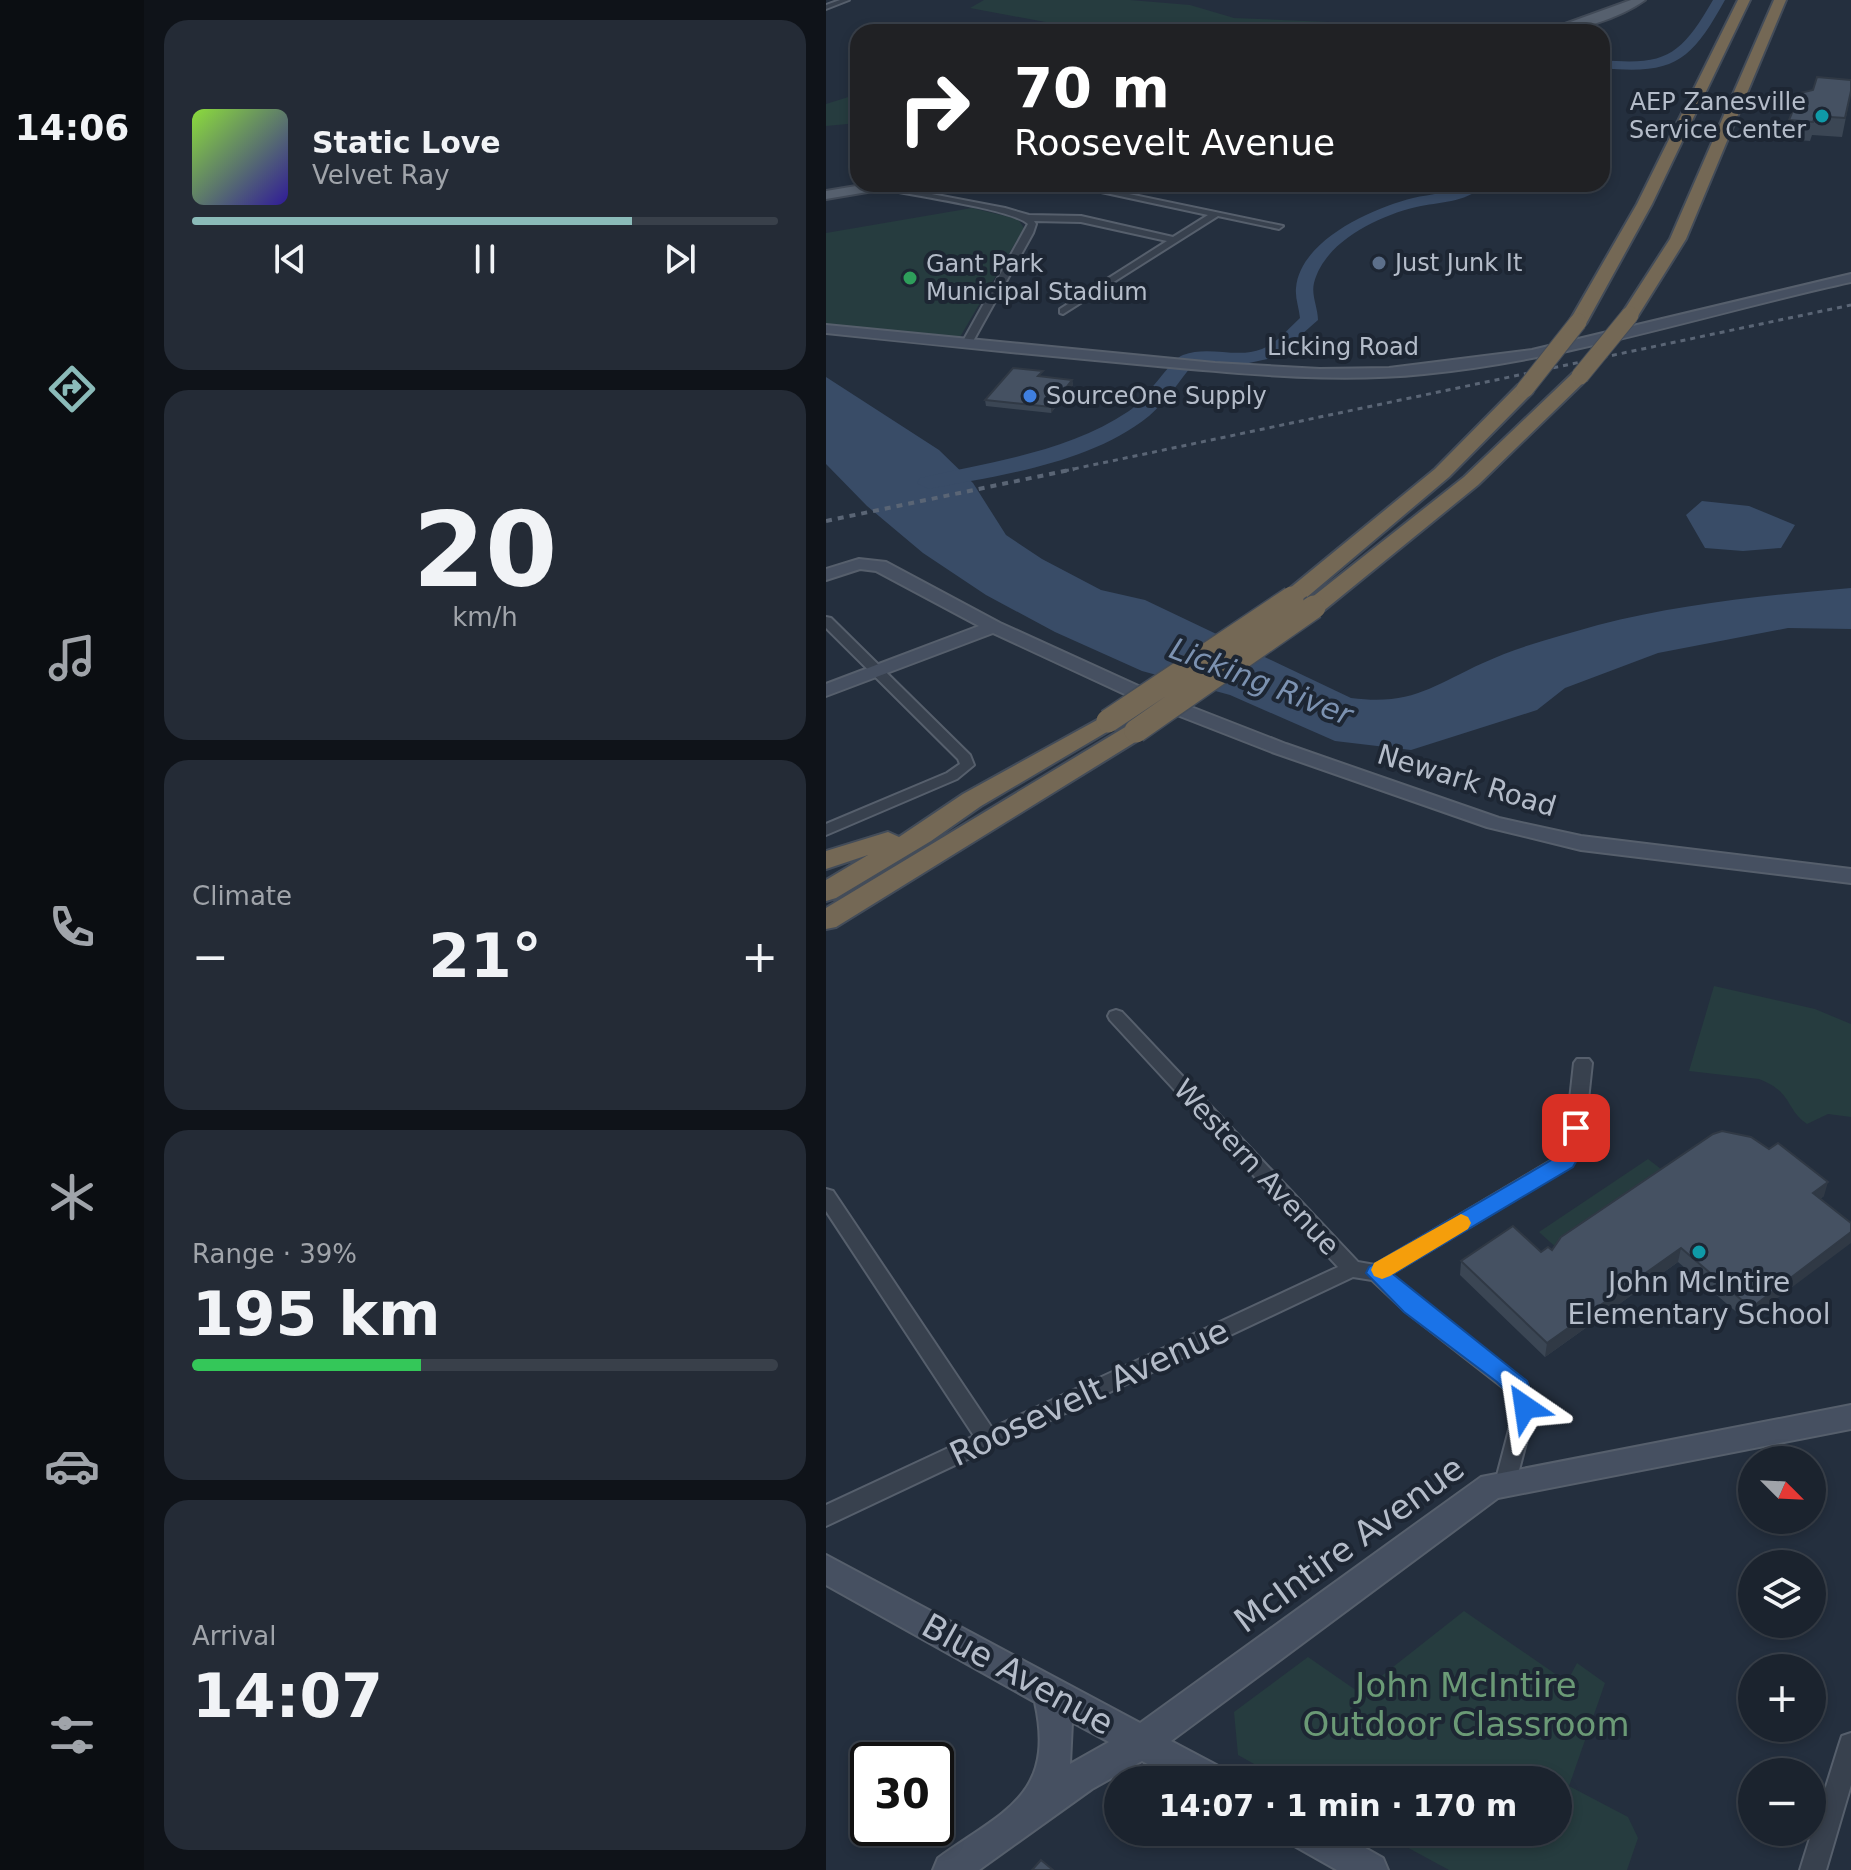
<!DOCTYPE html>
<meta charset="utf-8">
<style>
body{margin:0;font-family:"DejaVu Sans",sans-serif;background:#242b36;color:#f1f3f6;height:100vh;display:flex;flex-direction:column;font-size:30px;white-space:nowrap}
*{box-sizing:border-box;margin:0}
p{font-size:26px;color:#a0a4aa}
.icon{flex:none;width:44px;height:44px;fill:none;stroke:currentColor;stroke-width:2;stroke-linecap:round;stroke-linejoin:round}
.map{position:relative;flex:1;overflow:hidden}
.side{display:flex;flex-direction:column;gap:20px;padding:20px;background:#0f1319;width:682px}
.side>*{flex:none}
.banner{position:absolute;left:24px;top:24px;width:760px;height:168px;border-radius:24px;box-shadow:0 4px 12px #0003,0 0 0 2px #39404a;background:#202124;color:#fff;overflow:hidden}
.needle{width:52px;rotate:114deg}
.tools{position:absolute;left:912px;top:1446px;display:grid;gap:16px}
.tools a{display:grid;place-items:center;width:88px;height:88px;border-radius:50%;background:#1b232e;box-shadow:0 4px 12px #0003,0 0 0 2px #39404a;font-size:40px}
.speed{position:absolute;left:24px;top:1742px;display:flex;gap:16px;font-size:40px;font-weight:700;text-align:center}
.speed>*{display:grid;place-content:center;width:104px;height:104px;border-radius:50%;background:#1b232e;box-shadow:0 4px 12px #0003,0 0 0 2px #39404a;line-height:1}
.speed .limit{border:4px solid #111;border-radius:12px;background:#fff;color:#111}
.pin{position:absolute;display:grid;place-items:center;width:68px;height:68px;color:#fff;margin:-34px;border-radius:16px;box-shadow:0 4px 12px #0006}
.me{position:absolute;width:88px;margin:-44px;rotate:328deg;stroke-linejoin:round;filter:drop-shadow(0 0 6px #0008)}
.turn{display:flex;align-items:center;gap:28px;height:168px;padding:0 32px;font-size:36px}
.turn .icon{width:104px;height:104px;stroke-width:2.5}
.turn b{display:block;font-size:56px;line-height:68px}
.big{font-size:60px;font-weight:800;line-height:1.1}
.side .widget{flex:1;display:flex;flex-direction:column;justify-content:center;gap:12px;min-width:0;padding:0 28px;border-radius:24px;background:#242b36}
.side .dial{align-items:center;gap:0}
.dial b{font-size:104px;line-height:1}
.song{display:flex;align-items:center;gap:24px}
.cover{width:96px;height:96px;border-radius:12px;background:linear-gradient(135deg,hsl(90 70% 55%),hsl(250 70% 35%))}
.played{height:8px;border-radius:4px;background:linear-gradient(90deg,#8bbbb9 75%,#39404a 75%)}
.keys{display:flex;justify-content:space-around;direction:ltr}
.heat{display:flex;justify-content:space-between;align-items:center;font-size:44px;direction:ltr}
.charge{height:12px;border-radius:6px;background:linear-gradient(90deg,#34c759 39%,#39404a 0)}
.trip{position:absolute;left:278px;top:1766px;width:468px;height:80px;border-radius:40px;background:#1b232e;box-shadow:0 4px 12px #0003,0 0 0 2px #39404a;font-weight:800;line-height:80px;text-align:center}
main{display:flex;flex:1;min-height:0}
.dock{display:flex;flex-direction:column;width:144px;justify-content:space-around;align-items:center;background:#0b0e12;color:#a0a4aa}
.dock .icon{width:56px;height:56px}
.dock .on{color:#8bbbb9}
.dock b{font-size:36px;color:#f1f3f6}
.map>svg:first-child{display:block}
.green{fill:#263c3f}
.water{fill:#394c67}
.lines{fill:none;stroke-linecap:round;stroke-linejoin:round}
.river{fill:#394c67;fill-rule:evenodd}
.street-casing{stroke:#565f6c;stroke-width:4}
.secondary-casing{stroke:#565f6c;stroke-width:4}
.primary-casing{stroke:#414a57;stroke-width:4}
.highway-casing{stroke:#434c59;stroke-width:4}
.street{fill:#38414e;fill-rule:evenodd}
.secondary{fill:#465061;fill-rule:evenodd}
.primary{fill:#56606e;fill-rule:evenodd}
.highway{fill:#746855;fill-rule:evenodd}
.rail-far1{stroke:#5a6575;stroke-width:3;stroke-dasharray:5 5;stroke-linecap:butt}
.rail{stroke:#5a6575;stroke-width:4;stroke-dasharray:6 6;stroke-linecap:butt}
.highway-bridge-far1-casing{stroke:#434c59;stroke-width:19;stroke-linecap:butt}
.highway-bridge-casing{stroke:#434c59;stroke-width:26;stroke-linecap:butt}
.highway-bridge-far1{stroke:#746855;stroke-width:17}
.highway-bridge{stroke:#746855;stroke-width:23}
.wall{fill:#3b4654}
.shaded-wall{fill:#303945}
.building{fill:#455162;stroke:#303945;stroke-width:2}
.route{fill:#1a73e8;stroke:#114b97;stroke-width:2}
.slow{fill:#f59e0b}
.culture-dot{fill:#0f9aa8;stroke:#1d2633;stroke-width:3}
.service-dot{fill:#5c6f8a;stroke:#1d2633;stroke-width:3}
.leisure-dot{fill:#2e9e5b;stroke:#1d2633;stroke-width:3}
.shop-dot{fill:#3f7fe0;stroke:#1d2633;stroke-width:3}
.labels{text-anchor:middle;stroke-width:8;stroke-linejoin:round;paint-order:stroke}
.far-poi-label{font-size:24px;fill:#b4bcc9;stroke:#1d2633;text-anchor:start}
.far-street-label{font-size:24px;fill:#b4bcc9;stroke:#1d2633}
.street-label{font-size:28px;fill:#b4bcc9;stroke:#1d2633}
.poi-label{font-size:28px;fill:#b4bcc9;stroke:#1d2633}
.water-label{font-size:30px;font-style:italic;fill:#7c92b1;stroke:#1d2633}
.near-street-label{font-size:34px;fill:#b4bcc9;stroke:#1d2633}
.near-park-label{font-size:34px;fill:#6b9a76;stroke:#1d2633}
</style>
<main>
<nav class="dock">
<b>14:06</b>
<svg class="icon on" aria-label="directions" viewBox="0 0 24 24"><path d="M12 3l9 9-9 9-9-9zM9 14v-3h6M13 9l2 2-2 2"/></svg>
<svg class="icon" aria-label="music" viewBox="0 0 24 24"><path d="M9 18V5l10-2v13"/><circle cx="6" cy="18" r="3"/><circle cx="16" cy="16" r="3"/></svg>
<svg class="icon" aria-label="phone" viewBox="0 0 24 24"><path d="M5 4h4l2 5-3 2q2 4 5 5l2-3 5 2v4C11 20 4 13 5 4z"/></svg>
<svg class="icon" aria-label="climate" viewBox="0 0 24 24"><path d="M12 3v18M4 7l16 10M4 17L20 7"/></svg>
<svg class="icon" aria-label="car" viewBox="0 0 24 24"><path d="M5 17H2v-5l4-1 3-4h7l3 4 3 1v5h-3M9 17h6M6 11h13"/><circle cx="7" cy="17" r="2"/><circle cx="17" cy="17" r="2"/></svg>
<svg class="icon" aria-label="filters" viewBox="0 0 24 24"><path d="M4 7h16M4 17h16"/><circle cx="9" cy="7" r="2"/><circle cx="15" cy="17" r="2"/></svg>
</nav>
<section class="side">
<div class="widget">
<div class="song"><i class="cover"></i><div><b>Static Love</b><p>Velvet Ray</p></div></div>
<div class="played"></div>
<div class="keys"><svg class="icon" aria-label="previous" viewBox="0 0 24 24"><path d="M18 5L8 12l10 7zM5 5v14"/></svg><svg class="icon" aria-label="pause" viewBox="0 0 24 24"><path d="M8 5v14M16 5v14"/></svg><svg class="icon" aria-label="next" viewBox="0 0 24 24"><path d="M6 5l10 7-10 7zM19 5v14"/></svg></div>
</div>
<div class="widget dial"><b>20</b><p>km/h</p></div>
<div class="widget"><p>Climate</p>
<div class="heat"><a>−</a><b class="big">21°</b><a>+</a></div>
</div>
<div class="widget"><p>Range · 39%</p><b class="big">195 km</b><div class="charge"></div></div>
<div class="widget"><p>Arrival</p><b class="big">14:07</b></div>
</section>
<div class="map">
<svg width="1025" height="1870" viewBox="0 0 1025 1870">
<rect width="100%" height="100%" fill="#242f3e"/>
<path class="green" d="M158,0H304L364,5L408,18L526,23L514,31L413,29L406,32H257L262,30L144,8Z
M32,94V123L0,126V104Z
M146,208L192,219L198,228L134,337L0,324V233Z
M888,986L989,1009L1025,1024V1117L1002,1114L981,1124C959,1109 967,1092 933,1079L863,1071Z
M822,1159L844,1176L734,1251L713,1232Z
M638,1611L741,1682L751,1663L779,1683L743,1786L802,1817L812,1838L801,1870H623L553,1832H732V1780H457L412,1755L408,1712L482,1657L534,1693Z"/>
<path class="water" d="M0,377L113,450L147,483L180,535L216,559L275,590L319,600L525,698C586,706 606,686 657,663C693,646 734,636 772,625C854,604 941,595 1025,588V629L962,628L832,653L739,688L711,710L585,750L509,741L404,695L316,671L229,632L160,595L97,553L41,506L0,464Z
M876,501L923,506L969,525L955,548L917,551L879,548L860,515Z"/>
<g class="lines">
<path class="river" d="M887,0H899C865,61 849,75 776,68V60C841,66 855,55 887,0Z
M641,184H659C644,201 617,202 595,206C556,214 499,240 488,283C485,295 492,308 492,320L450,357L423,363L367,364C353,382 340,401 323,416C263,464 175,475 102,489L91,483L94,478C166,461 240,453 303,411C321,399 344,360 357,355C383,345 411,359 436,349C451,343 462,329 474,318C473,308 469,298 470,288C474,240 547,208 587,198C605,194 624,193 641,184Z"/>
<defs>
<path id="street" d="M14,0H23L0,9V5Z
M53,184L179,208L203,215L255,216L347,237L382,215L238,184H255L457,226L453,229L392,216L237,314L234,313V309L341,241L255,222L208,221L210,224L207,233L146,343L141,346L136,343L202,224C189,210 81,194 56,189L53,188Z
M0,617L5,618L144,755L148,765L131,779L0,835V824L121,773L134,764L132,759L0,628Z
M290,1010L296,1012L532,1262L549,1265L733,1156L739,1145L748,1063L751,1059H763L766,1063L757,1146L745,1166L565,1274L593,1299L700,1382L709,1407L688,1490L680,1493L672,1490L669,1483L689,1407L684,1393L579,1311L546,1280L527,1277L0,1526V1505L148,1436L0,1211V1189L7,1191L166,1428L512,1267L284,1020L282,1016L284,1012Z
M1025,1733V1785L1000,1870H974L1013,1745L1016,1736Z"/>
<path id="secondary" d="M1025,274V282C883,313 743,360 598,374C510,383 420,374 332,366C221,356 111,345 0,333V325L389,363L494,369L563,368L706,350Z
M33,559L60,562L174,623L319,689L460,744L673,818L755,836L1025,869V883L755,850L661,827L446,752L305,697L167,633L0,696V684L153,626L50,571L34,569L0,580V569Z
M1025,1405V1429L672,1498L345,1741L396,1768L401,1780H351L316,1761L266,1789L153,1870H107L112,1858C177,1811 230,1796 209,1702L0,1585V1555L314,1723L655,1477ZM246,1722L283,1742L244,1764Z
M460,1832H511L557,1858L562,1870H511L465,1844Z"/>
<path id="primary" d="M805,0H819C793,19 749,32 717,32Z
M42,184H71L65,188L0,199V191Z"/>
<path id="highway" d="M912,0H924L826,204L761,322L758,326H746L743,322L811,204Z
M948,0H960L860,239L810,319H798L795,315L844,239Z
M754,371L763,376L760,380L652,485L496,612H480L477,607L480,602L638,477L748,372Z
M699,383L708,389L706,393L623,477L474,603H458L455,598L458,593L609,469L692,385Z
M282,714L291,716L294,721L291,726L155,806L105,841L10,898L0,901V880L42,855L0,869V851L62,832L73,837L137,794Z
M310,724L319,726L322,731L319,736L10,927L0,929V908L301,726Z"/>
</defs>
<use href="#street" class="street-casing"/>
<use href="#secondary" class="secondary-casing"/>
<use href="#primary" class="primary-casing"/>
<use href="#highway" class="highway-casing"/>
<use href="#street" class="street"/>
<use href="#secondary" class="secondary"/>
<use href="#primary" class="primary"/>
<use href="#highway" class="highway"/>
<path class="rail-far1" d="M238,471L1025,305"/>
<path class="rail" d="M0,521L248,469"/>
<defs>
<path id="highway-bridge-far1" d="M754,376L804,315
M699,389L752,322"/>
<path id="highway-bridge" d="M282,721L466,598
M310,731L488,607"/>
</defs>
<use href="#highway-bridge-far1" class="highway-bridge-far1-casing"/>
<use href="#highway-bridge" class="highway-bridge-casing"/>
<use href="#highway-bridge-far1" class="highway-bridge-far1"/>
<use href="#highway-bridge" class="highway-bridge"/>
</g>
<path class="wall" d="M1025,92L1016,137L986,135L984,141L960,139L963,120Z
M217,377L246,380L247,385L225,413L160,406L159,400Z
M998,1196L994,1199L921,1321L852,1262L719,1357L634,1275L635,1261L715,1252Z"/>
<path class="shaded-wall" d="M246,380L247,385L225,413V407Z
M1002,1182L998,1196L983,1207L987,1193Z
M1025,1232V1243L921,1321L925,1308Z
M855,1248L852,1262L719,1357L721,1343Z"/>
<path class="building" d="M991,77L1025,80V91L1019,118L989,116L987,122L963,120L974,93L987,90Z
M187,368L217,371L212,376L246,380L225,407L159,400Z
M896,1131L925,1137L943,1149L952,1143L1002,1182L987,1193L1025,1223V1232L925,1308L855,1248L721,1343L635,1261L687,1226L715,1252L722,1247L726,1250L735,1237L887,1134Z
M215,1860L227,1870H206Z"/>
<path class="route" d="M750,1121L758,1123C765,1139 755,1153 747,1167L567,1274L701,1381L710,1407L707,1414L699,1417L690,1414L683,1394L671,1382L578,1312L540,1273L543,1267L732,1156C739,1145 737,1133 743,1123Z"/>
<path class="slow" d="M635,1214L642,1217L645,1223L642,1229L564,1276L556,1279L548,1276L545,1270L548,1263Z"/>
<g class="culture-dot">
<circle cx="996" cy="116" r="8"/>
<circle cx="873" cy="1252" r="8"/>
</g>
<circle class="service-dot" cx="553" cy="263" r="8"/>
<circle class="leisure-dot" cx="84" cy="278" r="8"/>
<circle class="shop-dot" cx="204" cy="396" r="8"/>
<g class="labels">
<g class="far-poi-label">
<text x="980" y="110" text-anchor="end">AEP Zanesville<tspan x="980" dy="28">Service Center</tspan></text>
<text x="569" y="271">Just Junk It</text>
<text x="100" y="272">Gant Park<tspan x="100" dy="28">Municipal Stadium</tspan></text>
<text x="220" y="404">SourceOne Supply</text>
</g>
<g class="far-street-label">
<text x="517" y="355">Licking Road</text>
</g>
<g class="street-label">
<text transform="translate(641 780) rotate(17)" y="10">Newark Road</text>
<text transform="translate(431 1167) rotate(47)" y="10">Western Avenue</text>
</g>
<g class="poi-label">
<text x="873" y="1292">John McIntire<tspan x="873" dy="32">Elementary School</tspan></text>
</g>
<g class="water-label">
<text transform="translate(435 682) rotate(21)" y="10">Licking River</text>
</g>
<g class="near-street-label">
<text transform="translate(263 1392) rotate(-25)" y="12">Roosevelt Avenue</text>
<text transform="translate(523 1544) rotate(-36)" y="12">McIntire Avenue</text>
<text transform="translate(192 1674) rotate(29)" y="12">Blue Avenue</text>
</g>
<g class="near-park-label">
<text x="640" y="1697">John McIntire<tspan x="640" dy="39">Outdoor Classroom</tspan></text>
</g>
</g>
</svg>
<div class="tools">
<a><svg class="needle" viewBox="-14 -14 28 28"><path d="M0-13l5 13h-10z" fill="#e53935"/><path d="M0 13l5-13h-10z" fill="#a0a4aa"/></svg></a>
<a><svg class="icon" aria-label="layers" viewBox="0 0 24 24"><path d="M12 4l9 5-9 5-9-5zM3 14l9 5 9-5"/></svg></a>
<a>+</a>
<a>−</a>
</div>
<div class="speed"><div class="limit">30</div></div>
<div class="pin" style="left:750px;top:1128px;background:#d93025"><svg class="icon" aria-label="arrive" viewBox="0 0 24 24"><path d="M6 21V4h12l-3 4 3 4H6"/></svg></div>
<svg class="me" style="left:699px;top:1407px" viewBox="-20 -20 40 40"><path d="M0-17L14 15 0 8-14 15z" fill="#1a73e8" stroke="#fff" stroke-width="4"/></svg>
<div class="trip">14:07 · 1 min · 170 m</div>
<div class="banner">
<div class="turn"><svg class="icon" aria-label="right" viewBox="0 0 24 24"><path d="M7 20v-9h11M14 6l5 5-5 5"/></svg><div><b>70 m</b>Roosevelt Avenue</div></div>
</div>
</div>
</main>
